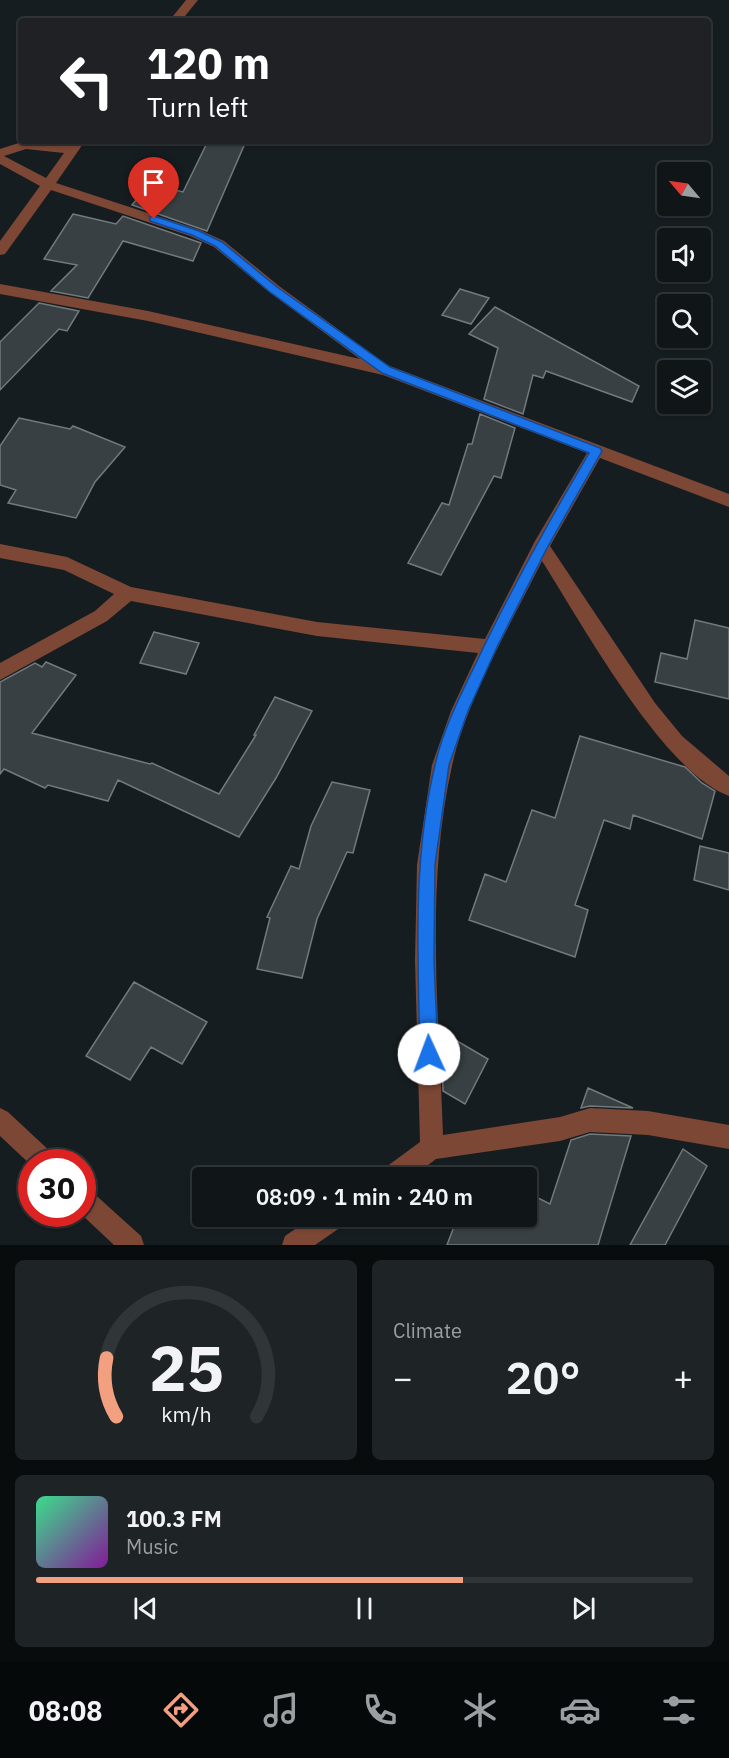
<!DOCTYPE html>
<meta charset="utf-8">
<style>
body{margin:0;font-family:"IBM Plex Sans",sans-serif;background:#1e2325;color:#f1f3f6;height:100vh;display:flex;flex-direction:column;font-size:22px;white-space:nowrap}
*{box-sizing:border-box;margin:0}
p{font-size:20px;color:#9c9fa2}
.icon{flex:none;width:33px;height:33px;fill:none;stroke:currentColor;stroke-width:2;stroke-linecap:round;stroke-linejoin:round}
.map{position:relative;height:1245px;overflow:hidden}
.panel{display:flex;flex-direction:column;gap:15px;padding:15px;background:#090c0d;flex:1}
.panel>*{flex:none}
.banner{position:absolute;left:18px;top:18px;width:693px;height:126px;border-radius:6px;box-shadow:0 2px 4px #0004,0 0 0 2px #303537;background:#202124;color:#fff;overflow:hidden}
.needle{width:39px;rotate:299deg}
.buttons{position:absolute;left:657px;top:162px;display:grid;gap:12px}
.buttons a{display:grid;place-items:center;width:54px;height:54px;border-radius:6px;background:#101618;box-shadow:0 2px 4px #0004,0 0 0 2px #303537;font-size:30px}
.speed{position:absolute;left:18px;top:1149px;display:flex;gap:12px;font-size:30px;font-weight:700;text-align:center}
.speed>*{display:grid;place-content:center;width:78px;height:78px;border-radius:50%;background:#101618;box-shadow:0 2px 4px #0004,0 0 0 2px #303537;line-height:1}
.speed .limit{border:9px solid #d22;background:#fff;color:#111}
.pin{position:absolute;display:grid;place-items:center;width:51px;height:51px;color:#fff;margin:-62px -26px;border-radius:50% 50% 50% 0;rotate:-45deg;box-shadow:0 0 6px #0007}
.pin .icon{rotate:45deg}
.me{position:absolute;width:66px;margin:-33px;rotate:358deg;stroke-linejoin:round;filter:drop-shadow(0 0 4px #0008)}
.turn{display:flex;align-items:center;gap:21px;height:126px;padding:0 30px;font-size:27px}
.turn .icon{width:78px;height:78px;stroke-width:2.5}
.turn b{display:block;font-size:42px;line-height:51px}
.big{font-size:45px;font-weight:600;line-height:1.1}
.panel .widget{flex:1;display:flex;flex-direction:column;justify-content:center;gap:9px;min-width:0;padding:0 21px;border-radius:9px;background:#1e2325}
.panel .dial{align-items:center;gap:0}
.dial svg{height:156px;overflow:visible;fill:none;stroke:#303537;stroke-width:7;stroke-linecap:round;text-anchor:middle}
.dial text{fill:#f1f3f6;stroke:none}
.song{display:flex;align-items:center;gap:18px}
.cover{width:72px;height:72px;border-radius:9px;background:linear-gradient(135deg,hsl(150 70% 55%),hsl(290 70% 35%))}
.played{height:6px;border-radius:3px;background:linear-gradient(90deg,#f3a081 65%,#303537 65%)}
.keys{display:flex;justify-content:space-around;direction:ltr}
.heat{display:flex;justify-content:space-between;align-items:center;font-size:33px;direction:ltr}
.panel .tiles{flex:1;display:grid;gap:15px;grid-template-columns:1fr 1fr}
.widget:last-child{grid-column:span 2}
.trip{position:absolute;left:192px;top:1167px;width:345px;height:60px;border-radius:6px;background:#101618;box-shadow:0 2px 4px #0004,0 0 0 2px #303537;font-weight:600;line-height:60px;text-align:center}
.menu{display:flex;height:96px;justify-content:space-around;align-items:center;background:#06090a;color:#9c9fa2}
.menu .icon{width:42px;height:42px}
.menu .selected{color:#f3a081}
.menu b{font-size:27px;color:#f1f3f6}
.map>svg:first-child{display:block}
.building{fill:#384043;stroke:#717a7d;stroke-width:1.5}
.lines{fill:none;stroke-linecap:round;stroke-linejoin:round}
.minor{fill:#7c4734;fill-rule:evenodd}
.route{fill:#1a73e8;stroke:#114b97;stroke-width:1.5}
</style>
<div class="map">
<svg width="729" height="1245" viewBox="0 0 729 1245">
<rect width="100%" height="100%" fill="#161d20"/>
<path class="building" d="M208,141H246L207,231L132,205L150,184L183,192Z
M73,214L116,224L123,216L201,243L193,261L123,241L88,298L51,291L77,265L44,259Z
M460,289L489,298L471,324L442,315Z
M39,303L79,311L67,331L59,329L0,390V342Z
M495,307L639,386L632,402L546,371L543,378L533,375L523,414L484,399L498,348L469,334Z
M480,414L515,428L501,478L494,476L441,575L408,563L442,503L449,505L468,444H472Z
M19,418L70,429L73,426L125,447L95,482L76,518L8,503L16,490L0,485V446Z
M695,620L729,628V699L655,682L661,653L687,659Z
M154,632L199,643L186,674L140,663Z
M46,662L76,675L32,733L150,764L152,763L219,794L256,735H254L275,697L312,711L276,778L239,837L118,780L108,801L48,785L45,788L4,769L0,774V682L35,663L42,667Z
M580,736L685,767L702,783L715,791L702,839L633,815L630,829L604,820L575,905L588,910L575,957L469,920L485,874L506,882L532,810L555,818Z
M332,782L370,790L353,853L347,852L317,919L302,978L257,969L270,918L267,917L291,866L299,869L311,826Z
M700,846L729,853V890L694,880Z
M134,982L207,1022L182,1064L151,1047L130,1080L86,1056Z
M452,1038L488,1059L465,1104L443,1091L442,1057Z
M588,1088L633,1108L590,1106L581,1108Z
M590,1134L631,1136L598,1245H447L458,1216H526V1192L550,1204L571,1140Z
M683,1149L707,1166L665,1245H630Z"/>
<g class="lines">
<path class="minor" d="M186,0H198L181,21H169Z
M25,141L69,146L72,141H85L56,183L200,230L224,241L279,286L387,365L729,494V507L600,458L550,546L655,703L682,736L729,776V796C663,772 581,622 542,561C511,624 467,698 452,766C425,886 439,1013 443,1135L560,1117L590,1108L648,1111L729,1125V1149L648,1135L590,1132L560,1141L436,1159L411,1178H378L382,1170L420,1142L415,960L417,865L432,765L451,711L478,653L317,636L131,601L107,621L0,680V663L95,611L114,594L64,570L0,558V544L67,557L131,587L317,622L485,639L535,541L587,453L383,375L148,321L0,294V284L148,311L360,359L269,292L214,247L190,236L51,190L5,254L0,255V241L40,186L0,164V149ZM26,149L64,153L46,178L4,156Z
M0,1108L8,1112L53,1154L57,1162H32V1166L0,1136Z
M82,1186L90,1190L141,1236L144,1245H114L81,1214Z
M314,1216H347L344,1225L315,1245H282L285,1236Z"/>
</g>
<path class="route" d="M154,216L199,231L222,242L277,287L390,367L600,448L602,451L547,548L497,647L468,711L449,765L435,865L434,960L438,1054L435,1060L429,1063L423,1060L420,1054C418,958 412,860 435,765C443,729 461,694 477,661C511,589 549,521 589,453L382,373L270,292L215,246L192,235L150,221V217Z"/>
</svg>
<div class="buttons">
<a><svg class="needle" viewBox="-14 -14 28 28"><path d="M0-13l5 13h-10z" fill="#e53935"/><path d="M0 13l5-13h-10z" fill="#9c9fa2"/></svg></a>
<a><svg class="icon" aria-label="sound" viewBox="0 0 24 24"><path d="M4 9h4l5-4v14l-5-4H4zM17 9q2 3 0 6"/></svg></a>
<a><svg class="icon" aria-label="search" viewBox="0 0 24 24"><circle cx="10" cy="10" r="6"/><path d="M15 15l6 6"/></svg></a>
<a><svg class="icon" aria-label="layers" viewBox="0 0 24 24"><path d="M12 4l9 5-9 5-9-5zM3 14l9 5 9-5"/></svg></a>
</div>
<div class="speed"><div class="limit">30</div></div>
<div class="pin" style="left:154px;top:219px;background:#d93025"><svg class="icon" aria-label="arrive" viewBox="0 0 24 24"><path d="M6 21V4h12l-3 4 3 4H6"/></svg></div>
<svg class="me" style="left:429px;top:1054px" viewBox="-20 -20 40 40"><circle r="19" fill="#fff"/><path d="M0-13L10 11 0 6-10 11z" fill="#1a73e8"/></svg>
<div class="trip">08:09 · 1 min · 240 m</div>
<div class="banner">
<div class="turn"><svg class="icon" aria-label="left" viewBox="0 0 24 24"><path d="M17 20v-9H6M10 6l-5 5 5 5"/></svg><div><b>120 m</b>Turn left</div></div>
</div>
</div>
<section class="panel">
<div class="tiles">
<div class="widget dial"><svg viewBox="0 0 100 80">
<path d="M14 69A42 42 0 1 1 86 69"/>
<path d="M14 69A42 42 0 0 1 9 39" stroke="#f3a081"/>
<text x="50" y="56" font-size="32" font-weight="700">25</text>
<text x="50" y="72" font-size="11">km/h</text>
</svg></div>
<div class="widget"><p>Climate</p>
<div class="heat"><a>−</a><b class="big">20°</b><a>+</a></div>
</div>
<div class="widget">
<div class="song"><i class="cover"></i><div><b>100.3 FM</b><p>Music</p></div></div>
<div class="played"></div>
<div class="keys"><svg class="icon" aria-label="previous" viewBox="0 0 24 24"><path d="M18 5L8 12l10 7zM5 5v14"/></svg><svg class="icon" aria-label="pause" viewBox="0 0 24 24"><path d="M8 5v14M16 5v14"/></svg><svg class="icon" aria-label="next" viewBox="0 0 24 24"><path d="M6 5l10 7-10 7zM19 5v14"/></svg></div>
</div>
</div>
</section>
<nav class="menu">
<b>08:08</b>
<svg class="icon selected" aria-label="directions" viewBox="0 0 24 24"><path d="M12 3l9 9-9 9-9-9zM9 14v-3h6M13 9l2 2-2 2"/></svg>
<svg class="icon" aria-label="music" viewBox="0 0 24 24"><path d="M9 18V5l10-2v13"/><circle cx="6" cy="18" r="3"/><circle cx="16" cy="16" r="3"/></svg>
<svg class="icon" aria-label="phone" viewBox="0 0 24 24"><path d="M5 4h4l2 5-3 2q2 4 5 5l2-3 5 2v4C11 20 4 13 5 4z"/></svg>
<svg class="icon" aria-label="climate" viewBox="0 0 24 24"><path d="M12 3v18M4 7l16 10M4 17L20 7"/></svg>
<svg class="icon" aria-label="car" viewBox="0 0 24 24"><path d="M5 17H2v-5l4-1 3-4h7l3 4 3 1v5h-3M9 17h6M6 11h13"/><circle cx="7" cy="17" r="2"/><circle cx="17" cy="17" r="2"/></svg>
<svg class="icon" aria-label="filters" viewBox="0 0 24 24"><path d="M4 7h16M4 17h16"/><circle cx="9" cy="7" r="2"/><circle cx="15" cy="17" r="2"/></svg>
</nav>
